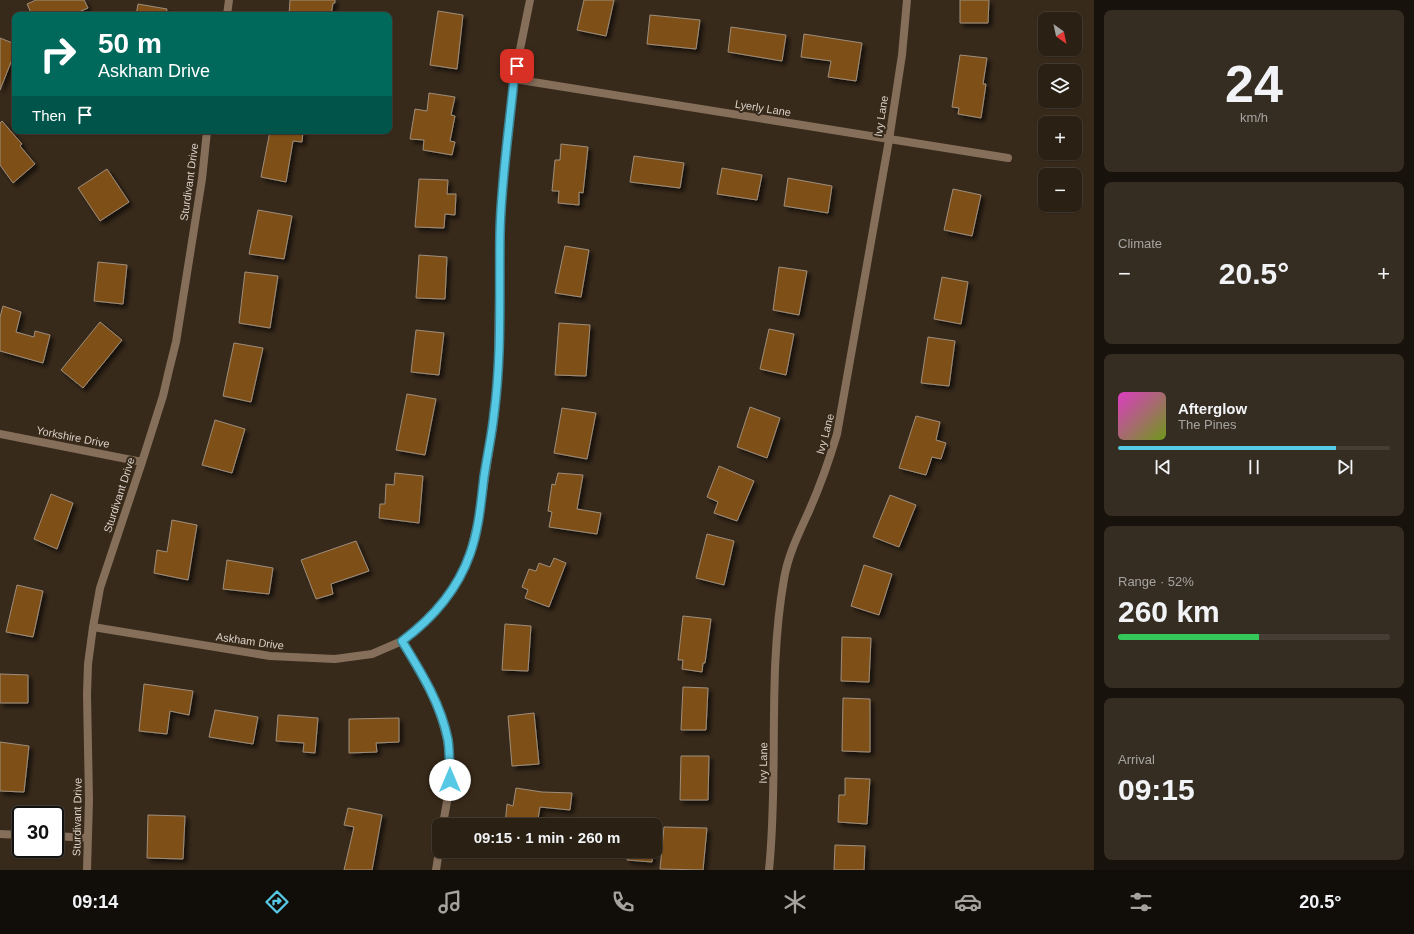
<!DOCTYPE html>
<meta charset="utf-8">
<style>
body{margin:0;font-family:Arial,sans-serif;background:#362d22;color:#f1f3f6;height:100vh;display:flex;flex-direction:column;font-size:15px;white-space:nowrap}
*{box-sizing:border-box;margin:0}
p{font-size:13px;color:#a5a3a0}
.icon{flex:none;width:22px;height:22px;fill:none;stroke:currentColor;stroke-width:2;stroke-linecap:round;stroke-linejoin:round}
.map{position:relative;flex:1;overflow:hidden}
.details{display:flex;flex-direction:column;gap:10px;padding:10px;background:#17120b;width:320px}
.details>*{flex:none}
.guide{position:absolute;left:12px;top:12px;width:380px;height:122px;border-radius:8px;box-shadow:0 1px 3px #0004,0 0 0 1px #463e34;background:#00695c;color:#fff;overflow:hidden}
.needle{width:26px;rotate:147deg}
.fabs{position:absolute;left:1038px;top:12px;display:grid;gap:8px}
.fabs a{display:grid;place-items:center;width:44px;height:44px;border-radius:8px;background:#2a2014;box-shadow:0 1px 3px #0004,0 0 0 1px #463e34;font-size:20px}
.speed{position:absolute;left:12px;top:806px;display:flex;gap:8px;font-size:20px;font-weight:700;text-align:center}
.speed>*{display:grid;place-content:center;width:52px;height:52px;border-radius:50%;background:#2a2014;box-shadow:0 1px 3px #0004,0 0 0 1px #463e34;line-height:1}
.speed .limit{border:2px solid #111;border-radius:6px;background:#fff;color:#111}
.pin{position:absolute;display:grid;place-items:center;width:34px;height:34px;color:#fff;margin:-17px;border-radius:8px;box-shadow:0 2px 6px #0006}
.me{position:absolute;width:44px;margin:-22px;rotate:0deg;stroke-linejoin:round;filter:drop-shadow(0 0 3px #0008)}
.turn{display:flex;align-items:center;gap:14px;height:84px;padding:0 20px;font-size:18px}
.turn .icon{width:52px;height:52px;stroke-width:2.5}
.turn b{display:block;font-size:28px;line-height:34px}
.then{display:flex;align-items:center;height:38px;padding:0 20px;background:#0003;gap:8px;font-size:15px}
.big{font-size:30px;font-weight:700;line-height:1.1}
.details .widget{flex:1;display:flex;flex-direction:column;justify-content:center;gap:6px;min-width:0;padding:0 14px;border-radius:8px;background:#362d22}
.details .dial{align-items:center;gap:0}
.dial b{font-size:52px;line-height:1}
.song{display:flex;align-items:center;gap:12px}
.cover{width:48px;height:48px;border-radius:6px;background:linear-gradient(135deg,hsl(310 70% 55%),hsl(80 70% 35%))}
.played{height:4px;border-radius:2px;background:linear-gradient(90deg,#58c9e4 80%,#463e34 80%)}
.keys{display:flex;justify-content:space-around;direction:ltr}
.heat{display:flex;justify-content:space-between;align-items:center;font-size:22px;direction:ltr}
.charge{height:6px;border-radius:3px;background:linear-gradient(90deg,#34c759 52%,#463e34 0)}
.trip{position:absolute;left:432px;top:818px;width:230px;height:40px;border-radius:8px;background:#2a2014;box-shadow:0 1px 3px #0004,0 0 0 1px #463e34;font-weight:700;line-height:40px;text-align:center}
.menu{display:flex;height:64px;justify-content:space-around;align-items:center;background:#110d08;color:#a5a3a0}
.menu .icon{width:28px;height:28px}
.menu .selected{color:#58c9e4}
.menu b{font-size:18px;color:#f1f3f6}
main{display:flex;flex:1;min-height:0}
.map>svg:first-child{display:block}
.building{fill:#7e5018;stroke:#9e8d7b;filter:url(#shadow)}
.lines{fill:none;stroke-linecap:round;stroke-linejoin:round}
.street{stroke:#856f5a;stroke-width:8}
.route-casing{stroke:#398394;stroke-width:10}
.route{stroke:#58c9e4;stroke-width:7}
.labels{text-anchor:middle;stroke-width:4;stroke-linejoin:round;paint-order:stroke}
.street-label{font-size:11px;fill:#dbd2c8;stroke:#382a1b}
</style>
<main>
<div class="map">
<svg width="1094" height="870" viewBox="0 0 1094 870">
<defs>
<filter id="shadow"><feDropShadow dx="3.5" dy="3.5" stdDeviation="2" flood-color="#0009"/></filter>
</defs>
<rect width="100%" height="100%" fill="#382a1b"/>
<path class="building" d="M36,0H84L88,8L72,15H32L27,4Z
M290,0H335V3H333L331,15H289Z
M584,0H614L606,36L577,30Z
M960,0H989L988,23H960Z
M138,4L167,9L166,15H136Z
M438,11L463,15L457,69L430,65Z
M650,15L700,20L696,49L647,44Z
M731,27L786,35L782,61L728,52Z
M804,34L862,43L856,81L828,77L831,61L801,57Z
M0,38L15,44V52L0,90Z
M960,55L987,58L983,84H986L981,118L958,114L959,108L952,107Z
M429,93L455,97L451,115L455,116L450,141L455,142L452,155L423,150L424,140L410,139L415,109L427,111Z
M2,121L22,144L20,146L35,164L13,183L0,165V123Z
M270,131H303L302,142L293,141L286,182L261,177Z
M561,144L588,147L583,193L579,192V205L558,203L559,191H552L555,160H560Z
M634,156L684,163L680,188L630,182Z
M722,168L762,175L757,200L717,194Z
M107,169L129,202L100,221L78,188Z
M788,178L832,186L828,213L784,206Z
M419,179L448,180L447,194H456L455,215L445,214L444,228L415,227Z
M953,189L981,195L972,236L944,230Z
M258,210L292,216L284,259L249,254Z
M565,246L589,250L581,297L555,293Z
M419,255L447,257L445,299L416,298Z
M98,262L127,265L123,304L94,301Z
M779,267L807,271L799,315L773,310Z
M245,272L278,276L270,328L239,323Z
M942,277L968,282L961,324L934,319Z
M3,306L21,312L16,332L34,337L35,331L50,335L43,363L0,351V317Z
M100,322L122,340L83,388L61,370Z
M559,323L590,325L586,376L555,375Z
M769,329L794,334L786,375L760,369Z
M416,330L444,333L439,375L411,372Z
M928,337L955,341L949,386L921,383Z
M234,343L263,348L251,402L223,396Z
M407,394L436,399L425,455L396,450Z
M750,407L780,418L767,458L737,447Z
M562,408L596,413L587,459L554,453Z
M916,416L940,422L936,440L946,443L941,459L932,457L926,475L899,468Z
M215,420L245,429L232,473L202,465Z
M719,466L754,481L737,521L714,513L718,502L707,497Z
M395,473L423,476L419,523L379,518L380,504H385L386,484L394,485Z
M558,473L583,475L577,509L601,513L597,534L549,527L552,512L548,511L552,484L555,485Z
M51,494L73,503L57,549L34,539Z
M890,495L916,505L899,547L873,537Z
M172,520L197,525L188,580L154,573L157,550L167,552Z
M707,534L734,541L724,585L696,578Z
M356,541L369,571L331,584L333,594L316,599L301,560Z
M554,558L566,563L549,607L525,598L528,590L522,587L529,569L536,571L539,563L550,567Z
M227,560L273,568L269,594L223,589Z
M864,565L892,574L879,615L851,606Z
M17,585L43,591L33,637L6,632Z
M683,616L711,619L705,663H703L702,672L682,669L683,660H678Z
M505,624L531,626L528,671L502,670Z
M842,637L871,638L869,682L841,681Z
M0,674L28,675V703H0Z
M144,684L193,691L189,715L170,711L167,734L139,731Z
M683,687L708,688L706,730H681Z
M843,698L870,699V752L842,751Z
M215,710L258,717L253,744L209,737Z
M534,713L539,764L512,766L508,716Z
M278,715L318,718L315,753L303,752L304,743L276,741Z
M399,718V742L376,743L377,752L349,753V719Z
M0,742L29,746L24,792L0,791Z
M681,756H709L708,800H680Z
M845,778L870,779L867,824L838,822L839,795H845Z
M516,788L542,792L572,793L570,810L540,807L537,825H505L507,804L513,806Z
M348,808L382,815L372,870H344L354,827L344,825Z
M148,815L185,816L183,859L147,858Z
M664,827L707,828L703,870L660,869Z
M835,845L865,846L864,870H834Z
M628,851H653L652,862L627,860Z"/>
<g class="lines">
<path class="street" d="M227,15L229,0
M514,79L1008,158
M0,434L142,462
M93,627L270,656L335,659L372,654L402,641L418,629L433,615L447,596L461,575L470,553L479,517L495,413L498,363L500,231L503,186L514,79L530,0
M402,641C428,685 453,726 450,780C449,795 445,810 443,825
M0,834L21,835
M55,836L87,838
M87,870L89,800L87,694L88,664L93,627L100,588L142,462L163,396L169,370L176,342L202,179L207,131
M436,870L439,851
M769,870C779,773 767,675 784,579C788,555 799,533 809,511C820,486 829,461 837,434L889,140L902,55L907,0"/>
</g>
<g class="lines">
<defs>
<path id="route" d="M450,780C449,767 450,753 448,740C441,704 421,672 402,641C433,618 457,591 470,554C479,529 481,502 484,477C487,456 492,435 494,414C502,355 499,293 500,233C501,182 509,130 514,79L517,66"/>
</defs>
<use href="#route" class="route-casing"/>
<use href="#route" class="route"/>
</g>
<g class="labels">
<g class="street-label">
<text transform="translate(763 108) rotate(9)" y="4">Lyerly Lane</text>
<text transform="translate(881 116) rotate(-81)" y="4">Ivy Lane</text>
<text transform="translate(189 182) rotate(-82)" y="4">Sturdivant Drive</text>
<text transform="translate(825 434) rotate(-75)" y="4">Ivy Lane</text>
<text transform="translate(73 437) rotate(11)" y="4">Yorkshire Drive</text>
<text transform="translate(119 495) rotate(-72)" y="4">Sturdivant Drive</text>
<text transform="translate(250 641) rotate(8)" y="4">Askham Drive</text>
<text transform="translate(763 763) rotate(-89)" y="4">Ivy Lane</text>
<text transform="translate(77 817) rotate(-89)" y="4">Sturdivant Drive</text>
</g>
</g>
</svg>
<div class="fabs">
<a><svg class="needle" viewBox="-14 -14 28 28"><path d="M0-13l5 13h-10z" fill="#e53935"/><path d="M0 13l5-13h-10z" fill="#a5a3a0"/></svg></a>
<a><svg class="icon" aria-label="layers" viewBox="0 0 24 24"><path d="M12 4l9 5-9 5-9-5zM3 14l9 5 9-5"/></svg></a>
<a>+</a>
<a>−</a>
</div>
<div class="speed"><div class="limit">30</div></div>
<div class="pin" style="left:517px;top:66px;background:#d93025"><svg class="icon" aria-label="arrive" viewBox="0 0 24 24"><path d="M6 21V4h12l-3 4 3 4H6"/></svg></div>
<svg class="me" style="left:450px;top:780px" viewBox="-20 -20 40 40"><circle r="19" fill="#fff"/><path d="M0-13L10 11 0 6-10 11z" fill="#58c9e4"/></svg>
<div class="trip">09:15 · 1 min · 260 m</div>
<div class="guide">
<div class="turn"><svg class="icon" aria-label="right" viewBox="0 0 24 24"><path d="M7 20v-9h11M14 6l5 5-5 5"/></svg><div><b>50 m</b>Askham Drive</div></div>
<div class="then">Then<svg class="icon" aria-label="arrive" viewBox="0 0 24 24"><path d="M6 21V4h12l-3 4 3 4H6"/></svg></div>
</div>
</div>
<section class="details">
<div class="widget dial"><b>24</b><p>km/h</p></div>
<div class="widget"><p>Climate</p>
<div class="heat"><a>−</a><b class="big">20.5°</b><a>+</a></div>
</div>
<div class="widget">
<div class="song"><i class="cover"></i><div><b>Afterglow</b><p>The Pines</p></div></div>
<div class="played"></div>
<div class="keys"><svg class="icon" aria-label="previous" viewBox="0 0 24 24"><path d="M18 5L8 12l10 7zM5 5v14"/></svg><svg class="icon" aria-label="pause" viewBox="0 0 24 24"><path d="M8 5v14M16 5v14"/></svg><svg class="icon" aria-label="next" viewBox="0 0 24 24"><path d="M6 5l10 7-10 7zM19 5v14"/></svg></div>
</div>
<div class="widget"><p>Range · 52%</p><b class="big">260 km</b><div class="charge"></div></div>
<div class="widget"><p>Arrival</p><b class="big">09:15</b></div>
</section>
</main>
<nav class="menu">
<b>09:14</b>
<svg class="icon selected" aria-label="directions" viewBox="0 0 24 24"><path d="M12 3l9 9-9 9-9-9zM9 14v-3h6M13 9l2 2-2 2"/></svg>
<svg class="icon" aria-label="music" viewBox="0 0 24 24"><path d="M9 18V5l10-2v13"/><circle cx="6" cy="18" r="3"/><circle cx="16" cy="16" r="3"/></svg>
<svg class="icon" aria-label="phone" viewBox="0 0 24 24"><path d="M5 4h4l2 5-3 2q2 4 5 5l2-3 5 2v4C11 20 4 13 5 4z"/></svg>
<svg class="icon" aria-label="climate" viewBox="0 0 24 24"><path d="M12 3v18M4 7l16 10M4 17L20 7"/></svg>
<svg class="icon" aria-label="car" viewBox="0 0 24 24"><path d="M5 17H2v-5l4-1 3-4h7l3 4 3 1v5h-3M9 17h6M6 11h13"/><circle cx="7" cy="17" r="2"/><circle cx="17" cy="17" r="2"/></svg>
<svg class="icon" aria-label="filters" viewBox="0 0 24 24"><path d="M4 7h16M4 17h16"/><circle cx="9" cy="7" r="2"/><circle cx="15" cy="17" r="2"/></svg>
<b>20.5°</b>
</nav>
